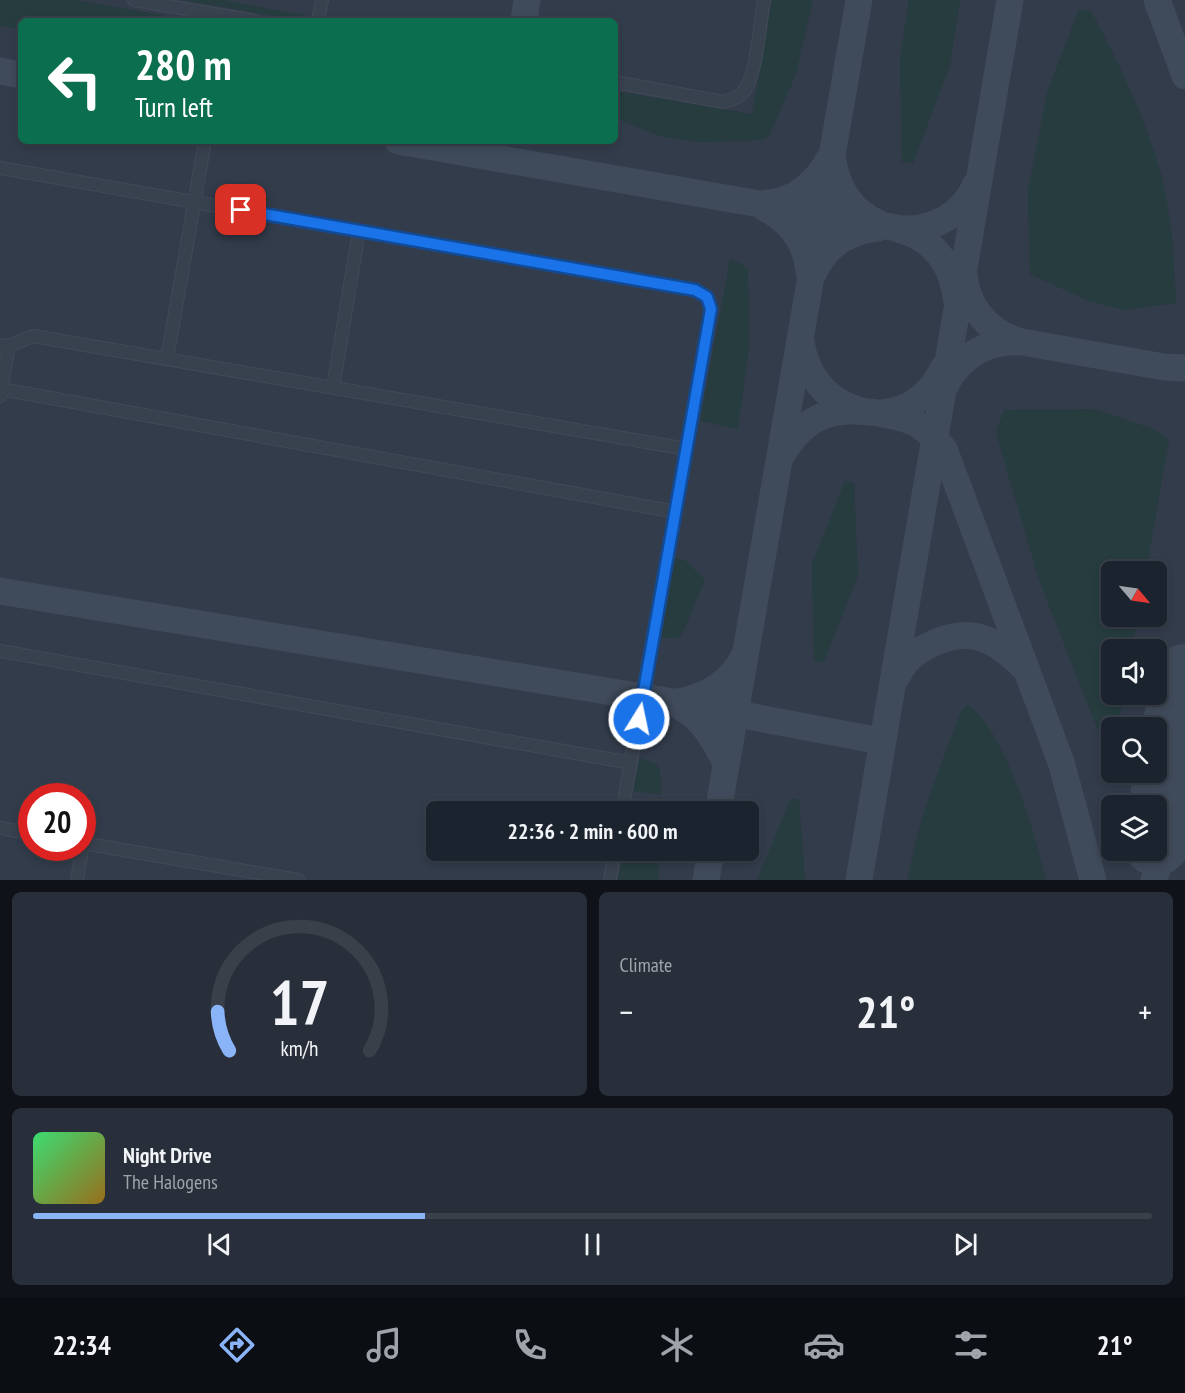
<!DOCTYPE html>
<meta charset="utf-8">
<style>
body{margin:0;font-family:"PT Sans Narrow",sans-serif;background:#282f3a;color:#f1f3f6;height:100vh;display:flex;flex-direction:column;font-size:22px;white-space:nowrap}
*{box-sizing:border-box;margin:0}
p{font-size:20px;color:#a0a4aa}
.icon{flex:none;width:33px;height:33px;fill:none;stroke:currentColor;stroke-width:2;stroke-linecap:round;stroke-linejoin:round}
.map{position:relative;height:880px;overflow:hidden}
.sheet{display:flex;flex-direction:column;gap:12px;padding:12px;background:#0f1319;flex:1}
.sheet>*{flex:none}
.guide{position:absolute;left:18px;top:18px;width:600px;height:126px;border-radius:9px;box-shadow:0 3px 9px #0003,0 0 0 2px #39404a;background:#0b6e4f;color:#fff;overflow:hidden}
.needle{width:39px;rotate:119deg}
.controls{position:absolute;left:1101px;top:561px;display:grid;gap:12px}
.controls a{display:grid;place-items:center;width:66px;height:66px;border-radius:9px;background:#1b232e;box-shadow:0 3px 9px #0003,0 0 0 2px #39404a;font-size:30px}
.speed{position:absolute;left:18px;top:783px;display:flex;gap:12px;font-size:30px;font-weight:700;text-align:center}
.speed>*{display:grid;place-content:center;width:78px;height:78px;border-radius:50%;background:#1b232e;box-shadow:0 3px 9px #0003,0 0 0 2px #39404a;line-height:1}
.speed .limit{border:9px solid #d22;background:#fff;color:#111}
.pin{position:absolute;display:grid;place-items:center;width:51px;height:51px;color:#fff;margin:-26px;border-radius:12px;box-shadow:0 3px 9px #0006}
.me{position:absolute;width:66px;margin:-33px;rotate:10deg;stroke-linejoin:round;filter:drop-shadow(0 0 4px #0008)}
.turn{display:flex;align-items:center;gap:21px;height:126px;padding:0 18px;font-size:27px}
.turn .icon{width:78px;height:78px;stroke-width:2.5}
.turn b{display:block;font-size:42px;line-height:51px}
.big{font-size:45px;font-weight:700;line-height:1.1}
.sheet .tile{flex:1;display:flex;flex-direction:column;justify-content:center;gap:9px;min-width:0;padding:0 21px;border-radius:9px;background:#282f3a}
.sheet .dial{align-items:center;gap:0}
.dial svg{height:156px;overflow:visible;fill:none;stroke:#39404a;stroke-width:7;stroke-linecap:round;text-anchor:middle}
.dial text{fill:#f1f3f6;stroke:none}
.song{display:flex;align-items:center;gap:18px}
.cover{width:72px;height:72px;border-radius:9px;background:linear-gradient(135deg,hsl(140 70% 55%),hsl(40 70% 35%))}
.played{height:6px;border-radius:3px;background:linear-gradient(90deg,#8ab4f8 35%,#39404a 35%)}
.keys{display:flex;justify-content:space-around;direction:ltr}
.heat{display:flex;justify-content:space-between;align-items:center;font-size:33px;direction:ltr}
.sheet .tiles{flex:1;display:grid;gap:12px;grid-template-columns:1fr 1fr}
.tile:last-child{grid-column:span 2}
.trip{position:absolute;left:426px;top:801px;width:333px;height:60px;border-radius:9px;background:#1b232e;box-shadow:0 3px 9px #0003,0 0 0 2px #39404a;font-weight:700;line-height:60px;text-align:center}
.menu{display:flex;height:96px;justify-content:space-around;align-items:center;background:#0b0e12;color:#a0a4aa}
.menu .icon{width:42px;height:42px}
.menu .selected{color:#8ab4f8}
.menu b{font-size:27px;color:#f1f3f6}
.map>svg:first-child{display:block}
.airport{fill:#323c4b;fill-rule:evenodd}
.green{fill:#263c3f}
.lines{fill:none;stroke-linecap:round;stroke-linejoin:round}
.taxiway{stroke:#3f4a5a;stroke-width:27}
.runway{stroke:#3f4a5a;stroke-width:68}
.minor-casing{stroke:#414a57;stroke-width:14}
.minor{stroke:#38414e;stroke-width:12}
.route-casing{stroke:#114b97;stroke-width:15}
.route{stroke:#1a73e8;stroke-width:10}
</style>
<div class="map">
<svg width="1185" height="880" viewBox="0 0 1185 880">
<rect width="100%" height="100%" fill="#242f3e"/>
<path class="airport" d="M0,0H1185V880H0ZM21,21H615V141H21ZM1112,572H1156V616H1112ZM1112,650H1156V694H1112ZM1112,728H1156V772H1112ZM32,796H82V848H32ZM1112,806H1156V850H1112ZM436,812H748V850H436Z"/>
<path class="green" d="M0,0H75L195,21H21V29L0,26Z
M183,0H223L304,15L292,19Z
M772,0H813L796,74L769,136L762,140L700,142L663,137L615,118V91L752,114Z
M909,0H960L950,66L913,163L902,162L900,57Z
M1079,10L1091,11C1118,62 1144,114 1160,171C1172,214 1174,259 1176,303L1124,310L1089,301L1030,274L1028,191L1047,92Z
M730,260L740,263L748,270L749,346L738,429L700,421Z
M1094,409L1153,429L1169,440L1146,571L1112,572V616L1138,617L1132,649L1112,650V694L1124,695L1118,727L1112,728L1111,764L1039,580L996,433L1004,410Z
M845,481L854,483L858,575L824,662L814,661L812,564Z
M675,558L685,560L705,580L682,634L677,638H661Z
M967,705C1004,726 1036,838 1046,880H908C917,820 941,765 962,709Z
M640,757L656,764L660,769L661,795L633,791Z
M791,798L799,800L805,880H757Z
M623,851H661L658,880H618Z"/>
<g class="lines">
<path class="taxiway" d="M1157,0L1185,76
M524,21L527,0
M0,71L21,75
M398,141L903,229C935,230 963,214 976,184
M833,160C837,189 852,211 878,223
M766,203C793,203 817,182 829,159
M765,208C790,221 806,242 809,271
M898,229C932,238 952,263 956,298
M814,272C826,246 849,231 877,228
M964,275C968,309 989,332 1021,342
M801,343C807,375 825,400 858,410
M945,386C960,355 989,340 1022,342L1164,367L1185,368
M881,413C910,411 932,393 944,367
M781,456C805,415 833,406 878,413C891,416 905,417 917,424C928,430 936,441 944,449L1061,762L1093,880
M0,591L673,702L881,741
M893,683C898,675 902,666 908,660C914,653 927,646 936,642C974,626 998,641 1025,669
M677,702C705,697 731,683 744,656
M678,705C704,719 713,739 726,763
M718,812L859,0
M706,880L711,850
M859,880L1010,0
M1154,880L1185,780"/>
<path class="runway" d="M1156,842L1185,678"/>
<defs>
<path id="minor" d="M134,0L255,21
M318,21L322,0
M615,82L723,102C732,100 741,97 746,88C757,71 760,22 764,0
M0,168L695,290L707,297L711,309L622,812
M0,345L9,346L33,336L687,449
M167,359L205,141
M333,388L359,231
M1,389L676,512
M0,396L9,346
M0,651L631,763
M0,828L32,834
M82,843L299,880
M77,880L83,843
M610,880L615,850"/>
</defs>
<use href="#minor" class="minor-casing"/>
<use href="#minor" class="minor"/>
</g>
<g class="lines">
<defs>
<path id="route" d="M241,210L695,290L707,297L711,309L639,719"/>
</defs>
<use href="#route" class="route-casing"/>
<use href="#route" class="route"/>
</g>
</svg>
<div class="controls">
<a><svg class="needle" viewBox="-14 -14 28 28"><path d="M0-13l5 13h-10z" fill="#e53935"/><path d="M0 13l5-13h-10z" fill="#a0a4aa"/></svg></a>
<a><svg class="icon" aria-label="sound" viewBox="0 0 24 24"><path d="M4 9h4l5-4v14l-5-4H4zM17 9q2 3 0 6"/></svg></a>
<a><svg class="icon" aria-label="search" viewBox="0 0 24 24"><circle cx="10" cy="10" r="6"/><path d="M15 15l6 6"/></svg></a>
<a><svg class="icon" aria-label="layers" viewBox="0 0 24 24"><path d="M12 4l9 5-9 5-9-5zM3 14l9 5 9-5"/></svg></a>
</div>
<div class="speed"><div class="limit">20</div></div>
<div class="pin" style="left:241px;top:210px;background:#d93025"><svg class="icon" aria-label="arrive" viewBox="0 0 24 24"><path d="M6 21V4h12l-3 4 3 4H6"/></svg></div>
<svg class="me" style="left:639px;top:719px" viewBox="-20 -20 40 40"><circle r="17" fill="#1a73e8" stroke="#fff" stroke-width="3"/><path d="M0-11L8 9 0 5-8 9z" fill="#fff"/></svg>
<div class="trip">22:36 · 2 min · 600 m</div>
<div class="guide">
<div class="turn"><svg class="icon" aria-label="left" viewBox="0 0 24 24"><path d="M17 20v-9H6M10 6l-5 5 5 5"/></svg><div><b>280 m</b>Turn left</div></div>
</div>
</div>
<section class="sheet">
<div class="tiles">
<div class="tile dial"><svg viewBox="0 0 100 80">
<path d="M14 69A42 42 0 1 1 86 69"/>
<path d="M14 69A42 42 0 0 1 8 49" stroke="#8ab4f8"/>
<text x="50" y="56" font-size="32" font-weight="700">17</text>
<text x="50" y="72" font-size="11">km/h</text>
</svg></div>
<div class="tile"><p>Climate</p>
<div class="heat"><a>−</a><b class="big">21°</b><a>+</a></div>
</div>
<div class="tile">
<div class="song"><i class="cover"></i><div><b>Night Drive</b><p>The Halogens</p></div></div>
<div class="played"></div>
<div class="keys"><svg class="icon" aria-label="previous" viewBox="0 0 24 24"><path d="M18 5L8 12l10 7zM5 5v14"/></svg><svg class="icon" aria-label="pause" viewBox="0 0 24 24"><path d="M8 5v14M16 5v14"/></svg><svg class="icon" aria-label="next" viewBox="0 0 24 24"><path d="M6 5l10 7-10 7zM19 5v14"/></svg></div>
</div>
</div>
</section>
<nav class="menu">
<b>22:34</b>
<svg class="icon selected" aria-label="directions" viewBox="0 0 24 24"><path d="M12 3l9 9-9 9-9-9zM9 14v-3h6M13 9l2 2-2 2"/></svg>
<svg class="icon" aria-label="music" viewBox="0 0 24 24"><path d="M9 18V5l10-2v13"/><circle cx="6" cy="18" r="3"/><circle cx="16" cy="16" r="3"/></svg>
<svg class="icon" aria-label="phone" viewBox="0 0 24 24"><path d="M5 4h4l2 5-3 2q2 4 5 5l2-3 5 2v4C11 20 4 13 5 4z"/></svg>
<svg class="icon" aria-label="climate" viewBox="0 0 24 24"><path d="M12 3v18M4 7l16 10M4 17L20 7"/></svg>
<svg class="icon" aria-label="car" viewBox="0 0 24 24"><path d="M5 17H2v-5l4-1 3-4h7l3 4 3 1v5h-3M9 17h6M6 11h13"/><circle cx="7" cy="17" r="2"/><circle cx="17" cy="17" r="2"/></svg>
<svg class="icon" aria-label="filters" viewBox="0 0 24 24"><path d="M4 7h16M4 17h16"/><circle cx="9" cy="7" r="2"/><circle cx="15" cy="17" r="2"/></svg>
<b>21°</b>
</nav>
